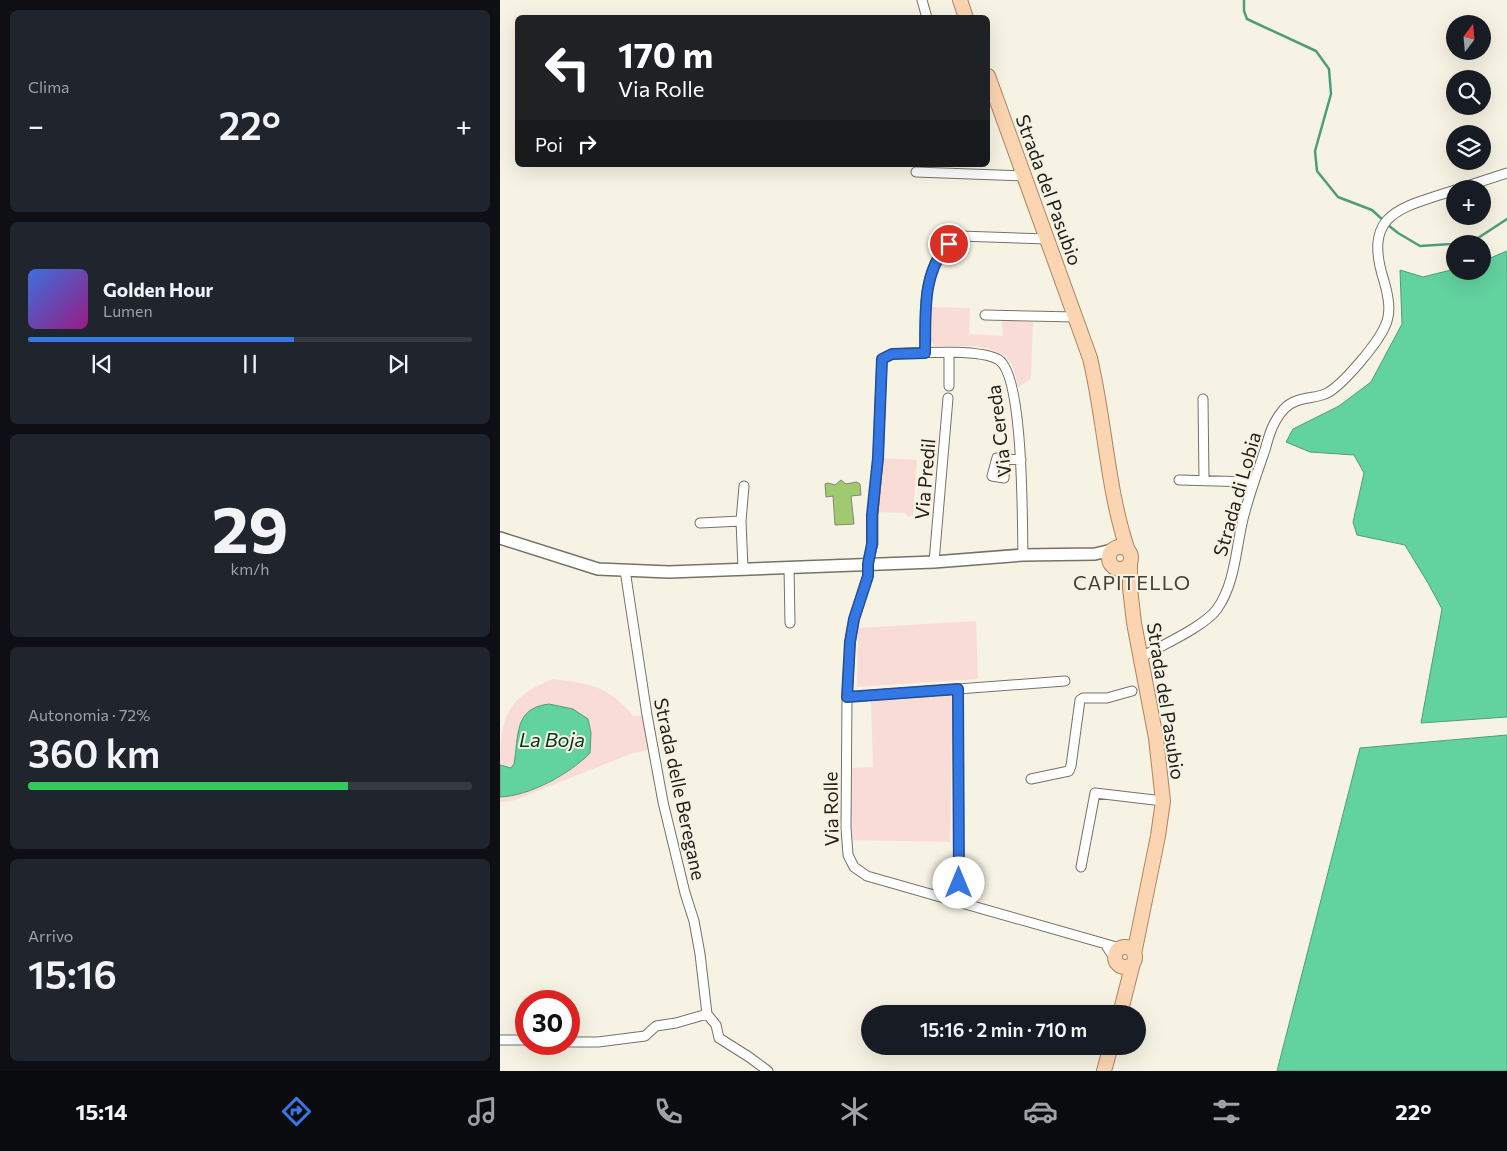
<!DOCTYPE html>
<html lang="it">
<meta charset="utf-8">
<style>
body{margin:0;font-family:Commissioner,sans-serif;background:#20242c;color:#f1f3f6;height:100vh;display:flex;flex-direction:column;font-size:19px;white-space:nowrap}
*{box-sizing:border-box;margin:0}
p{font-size:16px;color:#9ea1a6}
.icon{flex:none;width:28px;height:28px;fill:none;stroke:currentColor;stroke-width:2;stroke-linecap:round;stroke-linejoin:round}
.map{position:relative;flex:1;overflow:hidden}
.drawer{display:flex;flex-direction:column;gap:10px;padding:10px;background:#0d0f14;width:500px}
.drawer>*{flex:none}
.hud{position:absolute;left:15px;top:15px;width:475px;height:152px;border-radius:8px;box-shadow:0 5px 20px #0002;background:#202124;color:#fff;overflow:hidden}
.needle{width:32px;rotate:16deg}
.controls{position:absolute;left:946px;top:15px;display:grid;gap:10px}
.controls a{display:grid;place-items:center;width:45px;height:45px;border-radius:50%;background:#171b24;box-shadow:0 5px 20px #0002;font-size:25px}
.speed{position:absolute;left:15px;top:990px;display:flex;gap:10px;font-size:25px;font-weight:700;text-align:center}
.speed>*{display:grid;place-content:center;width:65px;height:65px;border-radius:50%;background:#171b24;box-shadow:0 5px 20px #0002;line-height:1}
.speed .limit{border:8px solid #d22;background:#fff;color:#111}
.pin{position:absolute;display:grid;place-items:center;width:42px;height:42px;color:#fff;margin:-21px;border:2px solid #fff;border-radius:50%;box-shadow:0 1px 5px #0007}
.me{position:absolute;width:55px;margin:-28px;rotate:0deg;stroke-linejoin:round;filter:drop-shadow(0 0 4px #0008)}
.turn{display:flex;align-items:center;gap:18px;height:105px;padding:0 20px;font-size:22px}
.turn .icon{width:65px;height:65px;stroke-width:2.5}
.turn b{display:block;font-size:35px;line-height:42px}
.then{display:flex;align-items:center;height:48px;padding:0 20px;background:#0003;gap:10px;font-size:19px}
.big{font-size:38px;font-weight:600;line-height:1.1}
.drawer .tile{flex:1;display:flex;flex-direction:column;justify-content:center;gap:8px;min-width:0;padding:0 18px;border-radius:8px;background:#20242c}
.drawer .dial{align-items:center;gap:0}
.dial b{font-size:65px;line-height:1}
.song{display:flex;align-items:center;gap:15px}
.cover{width:60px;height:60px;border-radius:8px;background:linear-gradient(135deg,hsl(220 70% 55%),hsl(310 70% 35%))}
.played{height:5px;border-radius:2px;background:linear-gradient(90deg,#3478e5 60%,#363941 60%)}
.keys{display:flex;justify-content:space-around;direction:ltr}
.heat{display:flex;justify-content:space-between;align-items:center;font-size:28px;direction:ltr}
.charge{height:8px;border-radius:4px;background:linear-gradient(90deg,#34c759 72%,#363941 0)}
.trip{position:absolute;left:361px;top:1005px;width:285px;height:50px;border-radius:25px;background:#171b24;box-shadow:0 5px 20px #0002;font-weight:600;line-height:50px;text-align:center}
.tabs{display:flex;height:80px;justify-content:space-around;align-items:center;background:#090b0e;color:#9ea1a6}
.tabs .icon{width:35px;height:35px}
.tabs .selected{color:#3478e5}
.tabs b{font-size:22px;color:#f1f3f6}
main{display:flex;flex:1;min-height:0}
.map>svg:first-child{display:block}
.green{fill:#fadcd6}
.water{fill:#62d29f;stroke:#4f9d78}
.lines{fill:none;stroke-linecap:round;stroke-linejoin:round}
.stream{stroke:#4f9d78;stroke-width:2.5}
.building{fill:#a1ca6f;stroke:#81877b}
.minor-casing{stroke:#757366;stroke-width:11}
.tertiary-casing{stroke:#757366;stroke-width:14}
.primary-casing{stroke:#ad845c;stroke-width:16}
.minor{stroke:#fff;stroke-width:9}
.tertiary{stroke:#fff;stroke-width:11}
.primary{stroke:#fbd5b2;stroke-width:14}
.route-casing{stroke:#224e95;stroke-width:12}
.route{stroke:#3478e5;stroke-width:9}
.labels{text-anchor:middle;stroke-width:4;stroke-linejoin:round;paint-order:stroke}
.street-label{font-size:19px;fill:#22211c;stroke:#f6f3e4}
.neighbourhood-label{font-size:20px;letter-spacing:1px;fill:#434035;stroke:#f6f3e4}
.water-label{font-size:20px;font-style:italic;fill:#053824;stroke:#f6f3e4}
</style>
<main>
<section class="drawer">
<div class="tile"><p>Clima</p>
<div class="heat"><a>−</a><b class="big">22°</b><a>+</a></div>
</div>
<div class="tile">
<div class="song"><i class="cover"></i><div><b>Golden Hour</b><p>Lumen</p></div></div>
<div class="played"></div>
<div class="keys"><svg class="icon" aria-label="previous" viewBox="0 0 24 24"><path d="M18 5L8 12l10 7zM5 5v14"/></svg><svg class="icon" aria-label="pause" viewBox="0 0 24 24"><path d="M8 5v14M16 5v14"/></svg><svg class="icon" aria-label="next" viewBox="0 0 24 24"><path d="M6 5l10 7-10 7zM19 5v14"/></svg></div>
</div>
<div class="tile dial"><b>29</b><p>km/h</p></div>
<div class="tile"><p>Autonomia · 72%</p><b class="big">360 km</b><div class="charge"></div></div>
<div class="tile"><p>Arrivo</p><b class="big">15:16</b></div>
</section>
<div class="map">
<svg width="1007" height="1071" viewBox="0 0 1007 1071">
<rect width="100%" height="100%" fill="#f6f3e4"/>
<path class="green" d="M430,307L470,308L469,334L503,336L502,320L533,322L531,378L518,388C516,380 515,368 510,362C494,341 459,347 435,346L431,342Z
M381,458L417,460L413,515L408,517L406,513L377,512L380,471H383V463Z
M476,621L478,679L357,687L358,628Z
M53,679C91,684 107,685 133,716L147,715L153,749L133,753L12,801L0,802V797C26,796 62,778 82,762L73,709L49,704L26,713L18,729L14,764L11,768L0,765C0,718 7,697 53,679Z
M453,692L450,842L350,840L352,768L373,767L371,701H376V696Z"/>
<path class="water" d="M1007,251V717L921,723L942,609L928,583L905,545L857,535L853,522L864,473L854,455L810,452L786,442L793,429L839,406L871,382L902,324L900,270L923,277L955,269V271H982L983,261Z
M49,704L73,709L88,719L91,733L90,753C70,774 29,796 0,797V765L11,768L14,764C19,737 13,708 49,704Z
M1007,735V1071H777L860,748Z"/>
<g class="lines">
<path class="stream" d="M744,0V11L747,19L816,51L829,69L831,94L815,151L817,171L838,197L872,210L884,221
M888,225L898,233L920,246L951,244L978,238L1007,219"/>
</g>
<path class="building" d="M341,480L346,484L357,482L360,484L361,495L351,496L354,524L335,525L333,496L326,497L325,484L328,483L335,485Z"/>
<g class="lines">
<defs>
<path id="minor" d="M422,0L427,18
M416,172L524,176
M958,189L1007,173
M485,315L576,317
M425,353C426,320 422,283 440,254C444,246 453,241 460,236L547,239
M449,386V353
M703,399L704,480
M505,459L497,458L492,476L504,478L505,459L521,460
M679,480L753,482
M200,523L241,521
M523,555C522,522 524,377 499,360C481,348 415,353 392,354L382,359L378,458L373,515V544L367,564L368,576L354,619L350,643L347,697L346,828L348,855L354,867L367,876L620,948
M434,562L448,398
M289,567L290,623
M243,568L241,521L244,486
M125,570L147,715L163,802L185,893L194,921L200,954L207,1014L216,1025L219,1038L249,1057L268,1071
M640,658C660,646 704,627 717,609C735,584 736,548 743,519C749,495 757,473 765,450C769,435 773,421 784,409C797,395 817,400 829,392C845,382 878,343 885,326C892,312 888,295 884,281C862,212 901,208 955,190
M458,689L565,681
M347,697L458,689L459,903
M531,779L569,771L571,766L580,700L583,698H607L632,691
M581,867L595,793L663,801
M605,944L615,959
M0,1040H26
M69,1042H98L145,1036L156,1026L176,1023L207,1014"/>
<path id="tertiary" d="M0,538L98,569L169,572L434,562L523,555L595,554L612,550"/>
<path id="primary" d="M460,0L466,18
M488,76L590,358C605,421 607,487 627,548
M609 558a11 11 0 1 1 22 0a11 11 0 1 1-22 0Z
M630,564V588L634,623L656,738L663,801L658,836L634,954
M615 957a10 10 0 1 1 20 0a10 10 0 1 1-20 0Z
M620,1014L633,963
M604,1071L611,1046"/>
</defs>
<use href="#minor" class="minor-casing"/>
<use href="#tertiary" class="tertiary-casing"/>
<use href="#primary" class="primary-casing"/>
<use href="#minor" class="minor"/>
<use href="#tertiary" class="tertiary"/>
<use href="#primary" class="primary"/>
</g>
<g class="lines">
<defs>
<path id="route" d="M449,244C421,272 426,317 425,353L392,354L382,359L378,458L372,515V544L368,564V576L354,619L350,642L347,697L458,689L459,883"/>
</defs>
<use href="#route" class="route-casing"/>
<use href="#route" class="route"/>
</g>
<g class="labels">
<g class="street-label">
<text transform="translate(549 190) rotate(70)" y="7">Strada del Pasubio</text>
<text transform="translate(499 431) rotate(-97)" y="7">Via Cereda</text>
<text transform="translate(425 479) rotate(-85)" y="7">Via Predil</text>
<text transform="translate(737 494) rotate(-74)" y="7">Strada di Lobia</text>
<text transform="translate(666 701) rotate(81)" y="7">Strada del Pasubio</text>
<text transform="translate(180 789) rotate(78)" y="7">Strada delle Beregane</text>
<text transform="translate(331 809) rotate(-91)" y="7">Via Rolle</text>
</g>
<g class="neighbourhood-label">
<text x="632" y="590">CAPITELLO</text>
</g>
<g class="water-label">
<text x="52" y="747">La Boja</text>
</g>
</g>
</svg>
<div class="controls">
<a><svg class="needle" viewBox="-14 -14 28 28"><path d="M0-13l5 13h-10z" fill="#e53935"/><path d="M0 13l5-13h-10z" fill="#9ea1a6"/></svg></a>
<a><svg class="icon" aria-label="search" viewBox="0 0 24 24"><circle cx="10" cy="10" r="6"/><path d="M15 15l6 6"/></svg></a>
<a><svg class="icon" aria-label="layers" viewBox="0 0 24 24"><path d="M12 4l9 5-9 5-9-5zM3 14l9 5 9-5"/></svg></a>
<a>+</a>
<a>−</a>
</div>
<div class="speed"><div class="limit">30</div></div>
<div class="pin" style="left:449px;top:244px;background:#d93025"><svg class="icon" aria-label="arrive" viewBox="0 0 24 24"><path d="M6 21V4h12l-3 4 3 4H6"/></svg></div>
<svg class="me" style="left:459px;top:883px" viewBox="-20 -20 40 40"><circle r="19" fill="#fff"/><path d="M0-13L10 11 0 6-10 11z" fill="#3478e5"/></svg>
<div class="trip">15:16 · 2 min · 710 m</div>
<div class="hud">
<div class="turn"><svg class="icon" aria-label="left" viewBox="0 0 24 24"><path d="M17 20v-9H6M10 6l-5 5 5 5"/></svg><div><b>170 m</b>Via Rolle</div></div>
<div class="then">Poi<svg class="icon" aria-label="right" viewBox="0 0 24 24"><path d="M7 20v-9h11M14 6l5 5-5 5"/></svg></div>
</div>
</div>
</main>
<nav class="tabs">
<b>15:14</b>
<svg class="icon selected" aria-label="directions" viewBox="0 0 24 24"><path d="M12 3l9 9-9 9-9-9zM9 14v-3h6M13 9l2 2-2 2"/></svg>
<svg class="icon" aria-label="music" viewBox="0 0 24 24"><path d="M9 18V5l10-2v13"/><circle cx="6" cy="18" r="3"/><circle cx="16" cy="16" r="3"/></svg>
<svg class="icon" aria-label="phone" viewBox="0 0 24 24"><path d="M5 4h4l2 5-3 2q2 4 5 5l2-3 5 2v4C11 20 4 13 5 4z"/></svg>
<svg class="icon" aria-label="climate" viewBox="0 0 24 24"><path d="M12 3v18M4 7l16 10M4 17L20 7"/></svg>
<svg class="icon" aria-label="car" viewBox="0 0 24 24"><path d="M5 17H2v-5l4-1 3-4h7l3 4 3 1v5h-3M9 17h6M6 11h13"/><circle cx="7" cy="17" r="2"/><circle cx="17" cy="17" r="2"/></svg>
<svg class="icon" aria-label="filters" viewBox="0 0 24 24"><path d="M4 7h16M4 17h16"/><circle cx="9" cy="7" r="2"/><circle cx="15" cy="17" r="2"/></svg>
<b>22°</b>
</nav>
